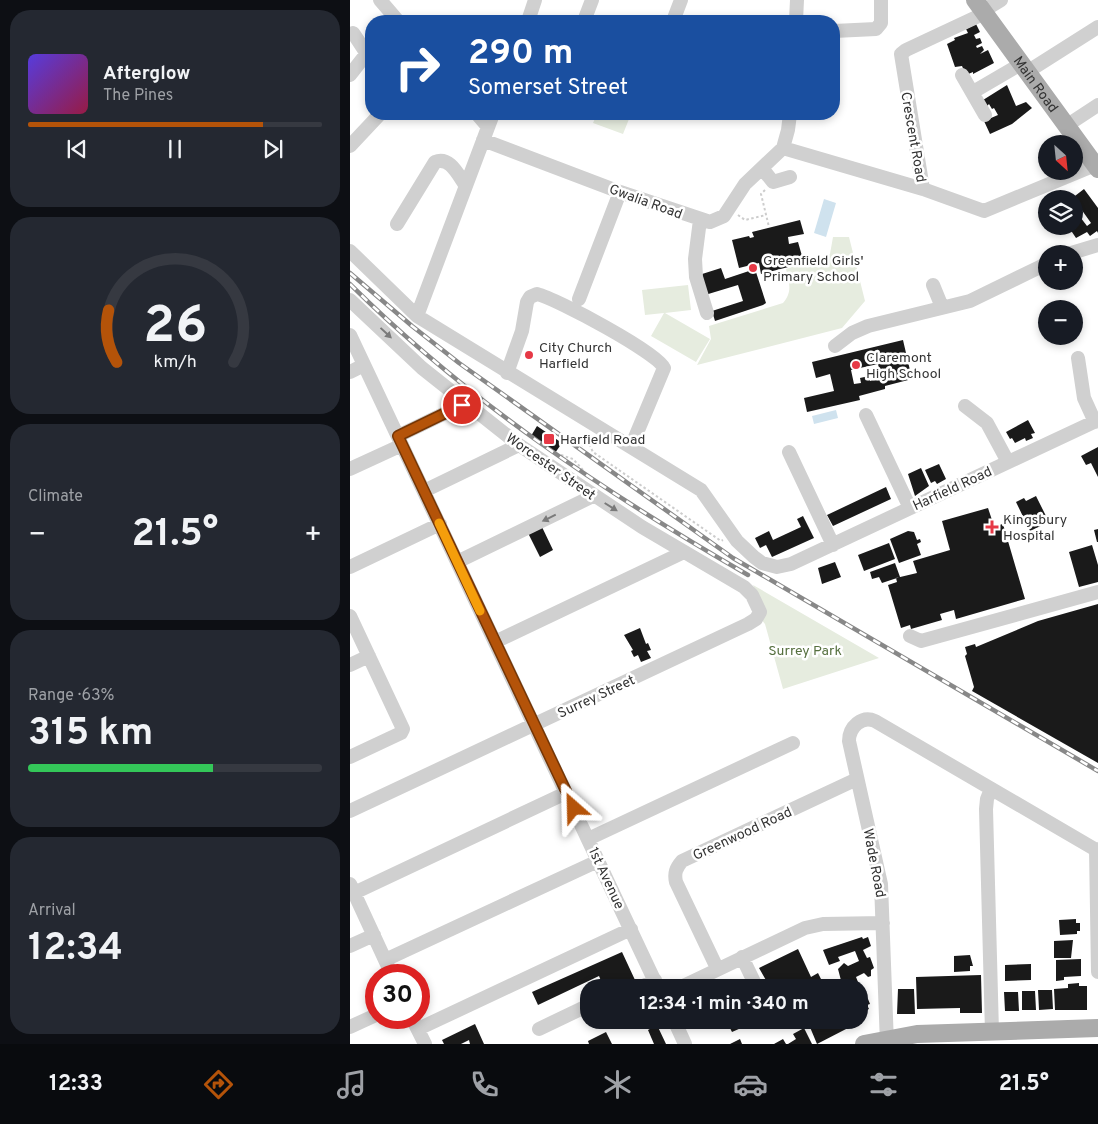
<!DOCTYPE html>
<meta charset="utf-8">
<style>
body{margin:0;font-family:Overpass,sans-serif;background:#242831;color:#f1f3f6;height:100vh;display:flex;flex-direction:column;font-size:19px;white-space:nowrap}
*{box-sizing:border-box;margin:0}
p{font-size:16px;color:#9ea1a6}
.icon{flex:none;width:28px;height:28px;fill:none;stroke:currentColor;stroke-width:2;stroke-linecap:round;stroke-linejoin:round}
.map{position:relative;flex:1;overflow:hidden}
.details{display:flex;flex-direction:column;gap:10px;padding:10px;background:#0d0f14;width:350px}
.details>*{flex:none}
.banner{position:absolute;left:15px;top:15px;width:475px;height:105px;border-radius:20px;box-shadow:0 2px 8px #0003;background:#1a4fa0;color:#fff;overflow:hidden}
.needle{width:32px;rotate:153deg}
.fabs{position:absolute;left:688px;top:135px;display:grid;gap:10px}
.fabs a{display:grid;place-items:center;width:45px;height:45px;border-radius:50%;background:#171b24;box-shadow:0 2px 8px #0003;font-size:25px}
.speed{position:absolute;left:15px;top:964px;display:flex;gap:10px;font-size:25px;font-weight:700;text-align:center}
.speed>*{display:grid;place-content:center;width:65px;height:65px;border-radius:50%;background:#171b24;box-shadow:0 2px 8px #0003;line-height:1}
.speed .limit{border:8px solid #d22;background:#fff;color:#111}
.pin{position:absolute;display:grid;place-items:center;width:42px;height:42px;color:#fff;margin:-21px;border:2px solid #fff;border-radius:50%;box-shadow:0 1px 5px #0007}
.me{position:absolute;width:55px;margin:-28px;rotate:335deg;stroke-linejoin:round;filter:drop-shadow(0 0 4px #0008)}
.turn{display:flex;align-items:center;gap:18px;height:105px;padding:0 20px;font-size:22px}
.turn .icon{width:65px;height:65px;stroke-width:2.5}
.turn b{display:block;font-size:35px;line-height:42px}
.big{font-size:38px;font-weight:700;line-height:1.1}
.details .widget{flex:1;display:flex;flex-direction:column;justify-content:center;gap:8px;min-width:0;padding:0 18px;border-radius:20px;background:#242831}
.details .dial{align-items:center;gap:0}
.dial svg{height:130px;overflow:visible;fill:none;stroke:#363941;stroke-width:7;stroke-linecap:round;text-anchor:middle}
.dial text{fill:#f1f3f6;stroke:none}
.song{display:flex;align-items:center;gap:15px}
.cover{width:60px;height:60px;border-radius:8px;background:linear-gradient(135deg,hsl(250 70% 55%),hsl(340 70% 35%))}
.played{height:5px;border-radius:2px;background:linear-gradient(90deg,#b45309 80%,#363941 80%)}
.keys{display:flex;justify-content:space-around;direction:ltr}
.heat{display:flex;justify-content:space-between;align-items:center;font-size:28px;direction:ltr}
.charge{height:8px;border-radius:4px;background:linear-gradient(90deg,#34c759 63%,#363941 0)}
.trip{position:absolute;left:230px;top:979px;width:288px;height:50px;border-radius:20px;background:#171b24;box-shadow:0 2px 8px #0003;font-weight:700;line-height:50px;text-align:center}
.tabs{display:flex;height:80px;justify-content:space-around;align-items:center;background:#090b0e;color:#9ea1a6}
.tabs .icon{width:35px;height:35px}
.tabs .active{color:#b45309}
.tabs b{font-size:22px;color:#f1f3f6}
main{display:flex;flex:1;min-height:0}
.map>svg:first-child{display:block}
.green{fill:#e6ecdf}
.water{fill:#cfe2ee}
.building{fill:#1a1a1a;fill-rule:evenodd}
.lines{fill:none;stroke-linecap:round;stroke-linejoin:round}
.path{stroke:#cdcdcd;stroke-width:2;stroke-dasharray:2.5 2.5;stroke-linecap:butt}
.minor{stroke:#d0d0d0;stroke-width:14}
.major{stroke:#ababab;stroke-width:18}
.rail-casing{stroke:#888;stroke-width:4.5}
.rail{stroke:#fff;stroke-width:2.5;stroke-dasharray:8;stroke-linecap:butt}
.oneway{fill:#7a7a7a}
.route-casing{stroke:#753606;stroke-width:12}
.route{stroke:#b45309;stroke-width:9}
.slow{stroke:#f59e0b;stroke-width:9}
.poi-dot{fill:#e63946;stroke:#fff;stroke-width:2}
.labels{text-anchor:middle;stroke-width:5;stroke-linejoin:round;paint-order:stroke}
.street-label{font-size:14px;fill:#333;stroke:#fff}
.poi-label{font-size:14px;fill:#333;stroke:#fff;text-anchor:start}
.park-label{font-size:14px;fill:#56703f;stroke:#fff}
</style>
<main>
<section class="details">
<div class="widget">
<div class="song"><i class="cover"></i><div><b>Afterglow</b><p>The Pines</p></div></div>
<div class="played"></div>
<div class="keys"><svg class="icon" aria-label="previous" viewBox="0 0 24 24"><path d="M18 5L8 12l10 7zM5 5v14"/></svg><svg class="icon" aria-label="pause" viewBox="0 0 24 24"><path d="M8 5v14M16 5v14"/></svg><svg class="icon" aria-label="next" viewBox="0 0 24 24"><path d="M6 5l10 7-10 7zM19 5v14"/></svg></div>
</div>
<div class="widget dial"><svg viewBox="0 0 100 80">
<path d="M14 69A42 42 0 1 1 86 69"/>
<path d="M14 69A42 42 0 0 1 9 37" stroke="#b45309"/>
<text x="50" y="56" font-size="32" font-weight="700">26</text>
<text x="50" y="72" font-size="11">km/h</text>
</svg></div>
<div class="widget"><p>Climate</p>
<div class="heat"><a>−</a><b class="big">21.5°</b><a>+</a></div>
</div>
<div class="widget"><p>Range · 63%</p><b class="big">315 km</b><div class="charge"></div></div>
<div class="widget"><p>Arrival</p><b class="big">12:34</b></div>
</section>
<div class="map">
<svg width="748" height="1044" viewBox="0 0 748 1044">
<rect width="100%" height="100%" fill="#fff"/>
<path class="green" d="M247,114H266L279,119L273,134L243,123Z
M483,237H499L515,301L492,328L347,365L361,339L359,326L433,303C443,292 439,282 436,269L480,254Z
M338,285L341,310L315,313L360,339L346,362L301,336L314,313L295,315L292,290Z
M403,585L529,658L433,689L415,624L411,619L412,606Z"/>
<path class="water" d="M474,199L486,203L476,237L464,233Z
M486,410L488,418L464,424L462,416Z"/>
<path class="building" d="M626,24L630,32L624,35L626,39L630,38L632,43L626,46L627,48L632,46L634,50L630,54L638,50L644,63L623,74V72L616,75L612,66L605,67L597,44L605,40L604,38L618,33L616,29Z
M657,85L666,106L676,102L682,108L662,124L640,134L634,121L648,115L644,108L642,109L639,104L637,106L633,100Z
M734,189L748,208V233L747,231L740,236L737,232L726,238L718,226H724V209L737,226L741,223L724,199H721Z
M450,220L454,234L438,237L439,244L448,242L454,263L411,274L409,263L389,268L382,240L399,236L400,238L404,237L402,232Z
M371,268L375,279L405,269L416,303L413,305L365,321L362,311L393,301L388,285L355,295L349,275Z
M553,340L562,379L535,386V389L509,396L510,400L457,412L454,398L484,391L480,374L466,378L462,362ZM528,364L531,378L520,381L519,376L510,378L511,383L504,384L501,370Z
M678,420L685,433L681,434L683,438L676,441L675,438L665,443L662,438L660,439L656,432Z
M187,426L212,443L205,453L181,436Z
M748,447V477L741,463L736,465L731,456Z
M589,464L596,479L587,484L585,481L581,483L575,470Z
M571,468L579,486L565,496L558,474Z
M536,487L541,499L483,526L477,515Z
M686,496L699,522L680,531L666,502L674,498L676,501Z
M638,508L644,526L653,524L675,599L606,619L604,610L590,614L592,620L561,629L560,625L551,628L538,585L547,582L546,578L567,573L563,561L600,550L592,521Z
M453,516L464,538L422,557L416,545L410,548L405,538L419,531L423,540L451,527L447,519Z
M192,527L203,550L190,557L178,533Z
M748,529V542H747L744,530Z
M558,531L564,532L567,540L570,539L571,542L567,544L571,555L549,563L540,539Z
M539,543L545,559L514,571L508,555Z
M742,545L748,565V582L729,587L719,552Z
M485,562L491,577L472,584L468,568Z
M545,563L550,577L532,583L529,577L522,579L520,572Z
M748,604V763L622,691L624,687L615,656L617,654L615,647L625,644L626,647L688,621Z
M290,628L296,644L298,643L301,650L297,651L301,658L291,662L288,655L284,657L281,651L283,650L274,635Z
M726,919V923H730V931H727V934L710,935L709,920Z
M512,937L513,939L518,937L521,946L513,950L517,958L520,957L524,968L521,970V976L518,977L514,973L506,977L515,1000L518,999L520,1004L517,1005L519,1009L509,1013V988H493L488,969L494,963L498,966L509,961L505,951L488,957L490,961L479,965L473,950Z
M723,940L721,958H704V941Z
M448,949L461,977L468,973L473,983L465,988H414L413,984L417,982L409,968Z
M272,952L285,980L270,988H254L249,976L188,1005L182,992Z
M620,955L623,966H620V971L604,972V956Z
M731,959V976L714,977V980L706,981V960Z
M681,964V980L655,981V965Z
M631,975L632,1013H610V1008L567,1009L566,977Z
M381,980L384,988H365Z
M729,983V986H737V1010H705L704,989L718,988V984Z
M548,989H564L565,1014H547Z
M688,990H702L703,1009L689,1010Z
M672,991H685L686,1010H672Z
M654,992H668L669,1011H655Z
M365,1020H387L391,1028L382,1032L377,1022L368,1026Z
M457,1020H496L498,1028L467,1044Z
M125,1024L134,1044H120L119,1040L111,1044H94L92,1040Z
M307,1025L316,1044H304L298,1030Z
M454,1028L462,1044H438L446,1039L443,1034Z
M256,1032L262,1044H239L238,1041Z
M390,1039L392,1044H380Z
M433,1039L436,1044H424Z"/>
<g class="lines">
<path class="path" d="M415,190L411,194L419,227
M388,215L395,220L416,215
M237,440L243,452L371,541L373,540
M232,446L240,435
M211,455L223,459L233,470"/>
<path class="minor" d="M30,0L48,21
M633,11L651,0
M178,21L185,0
M234,21L242,0
M323,21L331,0
M446,21L447,0
M484,31L526,29L531,23V0
M3,33L17,54
M677,72L748,27
M0,75L21,48
M612,75L635,115
M623,92L671,64
M127,114L138,127
M716,126L748,105
M133,140L270,192L360,222L374,216L395,184L433,148L438,130L440,114
M0,146L30,114
M433,148L573,189L634,211L745,165
M412,168L423,182L440,177
M573,189L551,54L556,50L635,13
M350,220L345,259L346,277L357,313
M47,224L85,162C100,156 108,175 116,186
M0,251L67,316L351,490L387,541L404,557L412,563L427,567L441,564L748,420
M718,254L748,245
M583,285L592,307
M229,299L270,192
M0,300L72,368L169,445L292,527L394,587L402,595L410,612L406,619L398,624L0,811
M67,316L143,114
M0,335L308,988
M485,346L502,333L518,326L620,301L696,264
M728,358L734,398L745,422
M0,372L14,365
M157,373L172,331L177,302L180,297L187,294C207,299 308,353 314,368L281,447
M615,406L637,423L658,462
M516,415L560,508
M48,436L116,403
M439,452L483,545
M0,469L52,445
M74,491L169,445
M107,562L243,496
M0,567L90,524
M0,616L53,729L51,733L0,757
M560,636L571,641L748,592
M145,642L334,552
M0,665L19,656
M641,789L637,799L636,809L642,1032
M238,839L443,743
M746,849L748,972
M0,884L42,975
M4,893L216,793
M0,946L24,935
M392,957L407,988
M35,960L248,861
M367,968L326,882C324,873 326,868 332,861L507,779
M290,988L305,980
M329,988L455,928L473,924L533,923
M62,1018L75,1044
M324,1020L335,1044
M0,1027L26,1015
M68,1029L281,929
M189,1029L239,1005
M537,1044L531,884L499,741C499,727 512,715 525,721L748,851"/>
<g class="major">
<path id="s1" d="M625,0L748,169"/>
<path d="M514,1044L567,1034L748,1028"/>
</g>
<defs>
<path id="rail" d="M0,273L62,326L109,363L383,558L748,771
M0,284C118,401 254,492 398,575"/>
</defs>
<use href="#rail" class="rail-casing"/>
<use href="#rail" class="rail"/>
</g>
<defs><path id="oneway-solid" d="M-6-.8H1V-3.2L6.5 0L1 3.2V.8H-6Z" transform="scale(1.25)"/></defs>
<g class="oneway">
<use href="#oneway-solid" transform="translate(36 333) rotate(43)"/>
<use href="#oneway-solid" transform="translate(261 507) rotate(32)"/>
<use href="#oneway-solid" transform="translate(199 518) rotate(154)"/>
</g>
<g class="lines">
<defs>
<path id="route" d="M112,405L48,436L224,808"/>
</defs>
<use href="#route" class="route-casing"/>
<use href="#route" class="route"/>
<path class="slow" d="M89,523L130,611"/>
</g>
<g class="poi-dot">
<circle cx="403" cy="268" r="5"/>
<circle cx="179" cy="355" r="5"/>
<circle cx="506" cy="365" r="5"/>
<rect x="193" y="433" width="12" height="12" rx="2.5"/>
<path d="M639.5 519.5h5v5h5v5h-5v5h-5v-5h-5v-5h5z"/>
</g>
<g class="labels">
<g class="street-label">
<text dy="5" stroke="none"><textPath href="#s1" startOffset="104">Main Road</textPath></text>
<text transform="translate(564 137) rotate(80)" y="5">Crescent Road</text>
<text transform="translate(296 201) rotate(20)" y="5">Gwalia Road</text>
<text transform="translate(201 466) rotate(35)" y="5">Worcester Street</text>
<text transform="translate(602 488) rotate(-25)" y="5">Harfield Road</text>
<text transform="translate(246 696) rotate(-25)" y="5">Surrey Street</text>
<text transform="translate(392 833) rotate(-25)" y="5">Greenwood Road</text>
<text transform="translate(525 863) rotate(79)" y="5">Wade Road</text>
<text transform="translate(257 878) rotate(65)" y="5">1st Avenue</text>
</g>
<g class="poi-label">
<text x="413" y="265">Greenfield Girls'<tspan x="413" dy="16">Primary School</tspan></text>
<text x="189" y="352">City Church<tspan x="189" dy="16">Harfield</tspan></text>
<text x="516" y="362">Claremont<tspan x="516" dy="16">High School</tspan></text>
<text x="210" y="444">Harfield Road</text>
<text x="653" y="524">Kingsbury<tspan x="653" dy="16">Hospital</tspan></text>
</g>
<g class="park-label">
<text x="455" y="655">Surrey Park</text>
</g>
</g>
</svg>
<div class="fabs">
<a><svg class="needle" viewBox="-14 -14 28 28"><path d="M0-13l5 13h-10z" fill="#e53935"/><path d="M0 13l5-13h-10z" fill="#9ea1a6"/></svg></a>
<a><svg class="icon" aria-label="layers" viewBox="0 0 24 24"><path d="M12 4l9 5-9 5-9-5zM3 14l9 5 9-5"/></svg></a>
<a>+</a>
<a>−</a>
</div>
<div class="speed"><div class="limit">30</div></div>
<div class="pin" style="left:112px;top:405px;background:#d93025"><svg class="icon" aria-label="arrive" viewBox="0 0 24 24"><path d="M6 21V4h12l-3 4 3 4H6"/></svg></div>
<svg class="me" style="left:224px;top:808px" viewBox="-20 -20 40 40"><path d="M0-17L14 15 0 8-14 15z" fill="#b45309" stroke="#fff" stroke-width="4"/></svg>
<div class="trip">12:34 · 1 min · 340 m</div>
<div class="banner">
<div class="turn"><svg class="icon" aria-label="right" viewBox="0 0 24 24"><path d="M7 20v-9h11M14 6l5 5-5 5"/></svg><div><b>290 m</b>Somerset Street</div></div>
</div>
</div>
</main>
<nav class="tabs">
<b>12:33</b>
<svg class="icon active" aria-label="directions" viewBox="0 0 24 24"><path d="M12 3l9 9-9 9-9-9zM9 14v-3h6M13 9l2 2-2 2"/></svg>
<svg class="icon" aria-label="music" viewBox="0 0 24 24"><path d="M9 18V5l10-2v13"/><circle cx="6" cy="18" r="3"/><circle cx="16" cy="16" r="3"/></svg>
<svg class="icon" aria-label="phone" viewBox="0 0 24 24"><path d="M5 4h4l2 5-3 2q2 4 5 5l2-3 5 2v4C11 20 4 13 5 4z"/></svg>
<svg class="icon" aria-label="climate" viewBox="0 0 24 24"><path d="M12 3v18M4 7l16 10M4 17L20 7"/></svg>
<svg class="icon" aria-label="car" viewBox="0 0 24 24"><path d="M5 17H2v-5l4-1 3-4h7l3 4 3 1v5h-3M9 17h6M6 11h13"/><circle cx="7" cy="17" r="2"/><circle cx="17" cy="17" r="2"/></svg>
<svg class="icon" aria-label="filters" viewBox="0 0 24 24"><path d="M4 7h16M4 17h16"/><circle cx="9" cy="7" r="2"/><circle cx="15" cy="17" r="2"/></svg>
<b>21.5°</b>
</nav>
